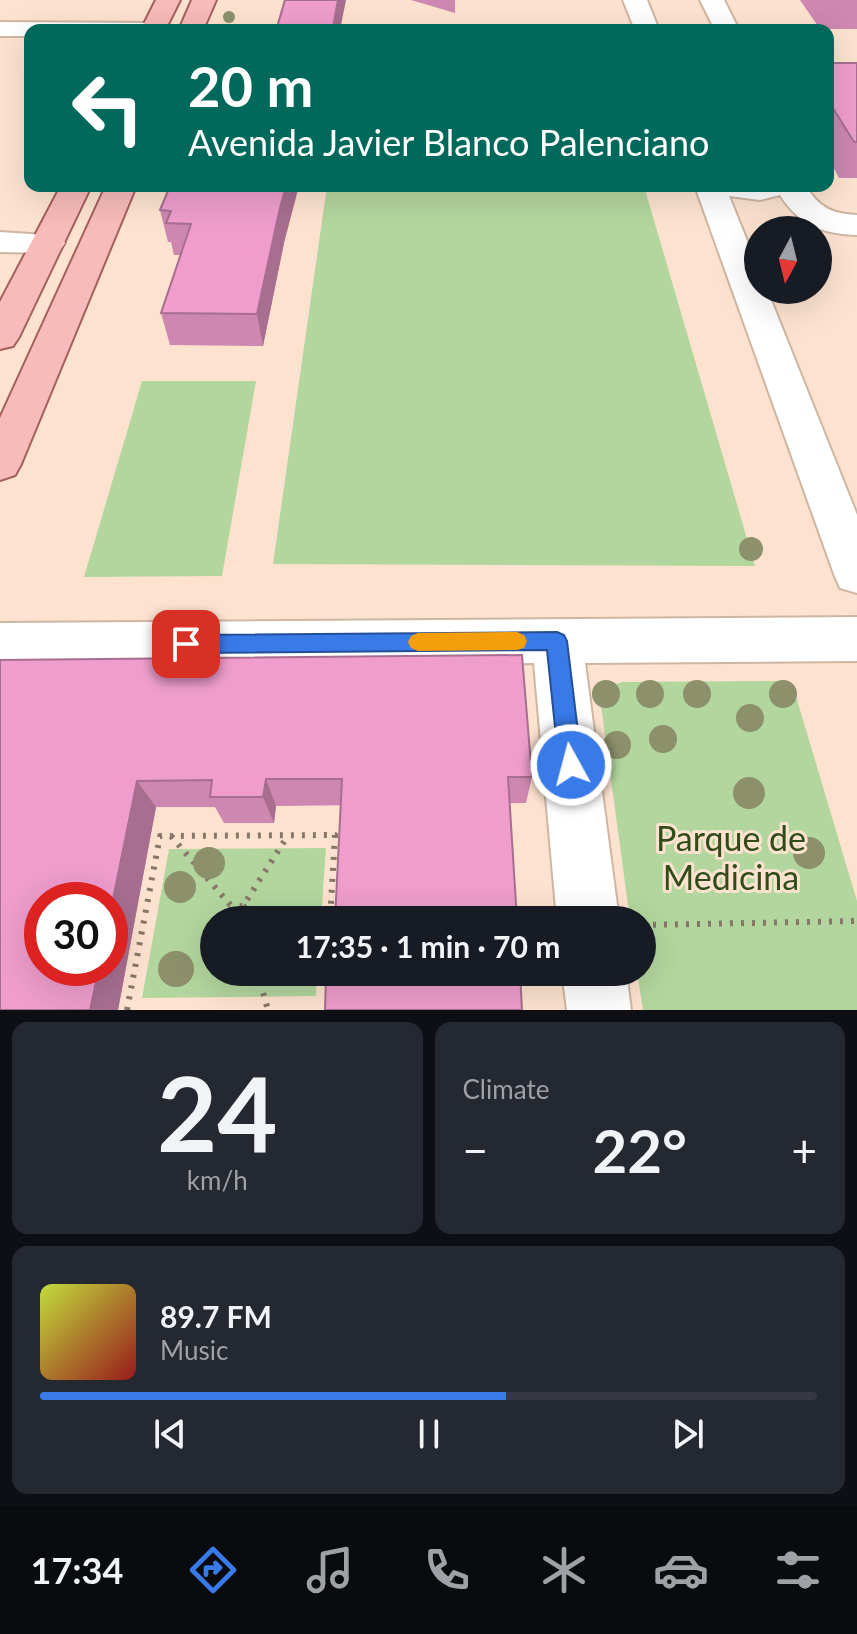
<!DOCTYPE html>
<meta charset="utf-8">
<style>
body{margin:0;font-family:Lato,sans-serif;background:#242831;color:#f1f3f6;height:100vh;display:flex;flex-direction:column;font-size:30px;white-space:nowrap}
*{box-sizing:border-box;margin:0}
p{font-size:26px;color:#9ea1a6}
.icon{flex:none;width:44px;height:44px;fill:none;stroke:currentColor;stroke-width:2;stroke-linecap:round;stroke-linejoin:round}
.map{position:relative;height:1010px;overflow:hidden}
.sheet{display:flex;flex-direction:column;gap:12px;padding:12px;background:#0d0f14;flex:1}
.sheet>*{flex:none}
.banner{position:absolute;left:24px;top:24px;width:810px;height:168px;border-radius:16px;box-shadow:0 8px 32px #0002;background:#00695c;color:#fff;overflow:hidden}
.needle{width:52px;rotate:187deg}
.controls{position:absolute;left:744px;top:216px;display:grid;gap:16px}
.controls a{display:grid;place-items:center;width:88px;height:88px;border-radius:50%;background:#171b24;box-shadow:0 8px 32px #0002;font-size:40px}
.speed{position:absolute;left:24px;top:882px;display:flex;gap:16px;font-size:40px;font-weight:700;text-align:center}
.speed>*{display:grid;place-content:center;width:104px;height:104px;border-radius:50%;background:#171b24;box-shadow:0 8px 32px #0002;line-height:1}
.speed .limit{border:12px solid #d22;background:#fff;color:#111}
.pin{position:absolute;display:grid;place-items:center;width:68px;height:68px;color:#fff;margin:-34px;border-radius:16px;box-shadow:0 4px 12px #0006}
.me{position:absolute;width:88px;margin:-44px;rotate:353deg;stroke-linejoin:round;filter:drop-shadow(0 0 6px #0008)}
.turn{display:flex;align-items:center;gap:28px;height:168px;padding:0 32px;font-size:36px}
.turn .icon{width:104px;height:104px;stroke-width:2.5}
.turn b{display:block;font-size:56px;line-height:68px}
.big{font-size:60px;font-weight:700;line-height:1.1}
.sheet .widget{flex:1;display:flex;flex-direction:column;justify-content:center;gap:12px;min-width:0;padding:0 28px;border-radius:16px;background:#242831}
.sheet .dial{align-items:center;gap:0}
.dial b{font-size:104px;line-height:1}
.song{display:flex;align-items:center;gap:24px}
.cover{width:96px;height:96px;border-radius:12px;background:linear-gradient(135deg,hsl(70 70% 55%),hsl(0 70% 35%))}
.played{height:8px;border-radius:4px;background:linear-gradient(90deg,#387ae8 60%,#363941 60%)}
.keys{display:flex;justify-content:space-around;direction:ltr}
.heat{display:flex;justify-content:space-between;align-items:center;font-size:44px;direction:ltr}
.sheet .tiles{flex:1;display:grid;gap:12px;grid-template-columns:1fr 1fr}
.widget:last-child{grid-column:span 2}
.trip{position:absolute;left:200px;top:906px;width:456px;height:80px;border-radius:40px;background:#171b24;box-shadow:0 8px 32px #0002;font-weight:700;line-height:80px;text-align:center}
.tabs{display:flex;height:128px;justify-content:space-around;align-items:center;background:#090b0e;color:#9ea1a6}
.tabs .icon{width:56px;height:56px}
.tabs .current{color:#387ae8}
.tabs b{font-size:36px;color:#f1f3f6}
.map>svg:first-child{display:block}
.green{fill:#b3d69e}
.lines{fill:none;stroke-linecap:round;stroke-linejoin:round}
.minor-casing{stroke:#ceb6a3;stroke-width:4}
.major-casing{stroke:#a5605c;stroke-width:4}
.path{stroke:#877669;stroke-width:6;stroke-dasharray:3 8;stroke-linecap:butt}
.minor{fill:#fff;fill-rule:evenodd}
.major{fill:#f7bbb9;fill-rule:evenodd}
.tree{fill:#8c906b}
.wall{fill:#cd87b0}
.shaded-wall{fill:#a76e90}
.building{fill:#ee9dcd;stroke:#a76e90;stroke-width:2}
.route{fill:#387ae8;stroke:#244f97;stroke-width:2}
.slow{fill:#f59e0b}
.labels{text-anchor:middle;stroke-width:6;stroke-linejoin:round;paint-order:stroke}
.near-park-label{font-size:34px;fill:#304d19;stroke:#fde3cf}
</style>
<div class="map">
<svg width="857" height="1010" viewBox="0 0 857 1010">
<rect width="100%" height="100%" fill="#fde3cf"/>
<path class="green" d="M327,186H644L755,566L273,564Z
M142,381H256L222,576L84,577Z
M779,681L786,683L795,693L857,901V1010H643L637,972H642V920H630L600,698L608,687L622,682Z
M326,848L321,920H214V972H317L316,996L142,998L169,849Z"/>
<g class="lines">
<defs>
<path id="minor" d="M623,0H647L659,30H635Z
M700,0H724L739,30H715Z
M0,22L153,23L162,25L165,30H30V36H0Z
M695,186H806C819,208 833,214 857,215V235C822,234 799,225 780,195L760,200L729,196L758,268V290H767L857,515V593L840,588L834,574Z
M0,232L60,236L65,243L60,250L48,253L0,252Z
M857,617V661L585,663L619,920H557L534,663L0,667V623Z
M562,972H626L631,1010H567Z"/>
<path id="major" d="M156,0H180L165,30H141Z
M192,0H216L203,30H179Z
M61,186H91L19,337L13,346L0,349V302Z
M106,186H136L21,464L15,475L0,480V418Z"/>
</defs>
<use href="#minor" class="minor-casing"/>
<use href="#major" class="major-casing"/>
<path class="path" d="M171,836L232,907
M243,906L249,910L251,920
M251,918L311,920
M226,920L232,907L243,906L287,837
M642,925L857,921
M257,972L268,1010
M127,1010L160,836L335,835L330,920"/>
<use href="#minor" class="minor"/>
<use href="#major" class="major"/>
</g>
<g class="tree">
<circle cx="229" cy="17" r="6"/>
<circle cx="751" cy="549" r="12"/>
<circle cx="606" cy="694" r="14"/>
<circle cx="650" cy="694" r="14"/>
<circle cx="697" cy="694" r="14"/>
<circle cx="783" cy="694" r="14"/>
<circle cx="750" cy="718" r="14"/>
<circle cx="663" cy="739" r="14"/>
<circle cx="617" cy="745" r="14"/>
<circle cx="749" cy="793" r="16"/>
<circle cx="809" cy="853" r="16"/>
<circle cx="209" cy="863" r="16"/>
<circle cx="180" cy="887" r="16"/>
<circle cx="176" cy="969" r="18"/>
</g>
<path class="wall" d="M411,0H455V13Z
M800,0H857V29H820Z
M828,63H857V178H839L828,157Z
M170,186L284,243L263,346L170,345L161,313L180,255H174L171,242H168L160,210Z
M0,660L532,777L526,803L276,806L274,823H224L215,807H156L118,1010H0Z"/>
<path class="shaded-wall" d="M338,0H346L340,30L333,27Z
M286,186H299L284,243L263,346L257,314L279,212Z
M266,779L276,806L274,823L263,797Z
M137,781L156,807L118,1010H90L99,968H110V914Z"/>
<path class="building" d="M285,0H338L333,27H596L597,30H242V27H277Z
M828,63H857V142H854L828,100Z
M170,186H286L279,212L257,314L161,313L191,224L166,223L171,211L160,210Z
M522,655L532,777H508L517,920H335L342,779H266L263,797H210L212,780L137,781L110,914V900H42V968H99L90,1010H0V660Z
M332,972H520L522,1010H325L326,976L332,975Z"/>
<path class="route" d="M557,632L564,635L567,641L582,765L579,773L571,776L563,773L559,765L547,650L186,653L178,650L175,644L178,637L186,635Z"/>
<path class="slow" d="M517,632L524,635L527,641L524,648L517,650L418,651L411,648L408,642L411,636L418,633Z"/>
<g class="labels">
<g class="near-park-label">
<text x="731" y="851">Parque de<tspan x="731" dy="39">Medicina</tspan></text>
</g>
</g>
</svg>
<div class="controls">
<a><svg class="needle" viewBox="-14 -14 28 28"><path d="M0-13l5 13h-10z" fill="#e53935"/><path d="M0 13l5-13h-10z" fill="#9ea1a6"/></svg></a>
</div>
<div class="speed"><div class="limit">30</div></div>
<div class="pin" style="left:186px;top:644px;background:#d93025"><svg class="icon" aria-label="arrive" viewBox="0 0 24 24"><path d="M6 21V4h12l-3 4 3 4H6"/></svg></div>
<svg class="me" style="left:571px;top:765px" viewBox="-20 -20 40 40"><circle r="17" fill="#387ae8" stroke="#fff" stroke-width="3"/><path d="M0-11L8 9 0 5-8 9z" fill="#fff"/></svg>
<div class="trip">17:35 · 1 min · 70 m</div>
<div class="banner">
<div class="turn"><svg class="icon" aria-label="left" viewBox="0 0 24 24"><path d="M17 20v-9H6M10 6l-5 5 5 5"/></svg><div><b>20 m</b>Avenida Javier Blanco Palenciano</div></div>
</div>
</div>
<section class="sheet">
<div class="tiles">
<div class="widget dial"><b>24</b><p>km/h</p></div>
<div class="widget"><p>Climate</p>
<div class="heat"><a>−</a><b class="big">22°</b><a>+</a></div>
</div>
<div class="widget">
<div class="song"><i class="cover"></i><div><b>89.7 FM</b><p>Music</p></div></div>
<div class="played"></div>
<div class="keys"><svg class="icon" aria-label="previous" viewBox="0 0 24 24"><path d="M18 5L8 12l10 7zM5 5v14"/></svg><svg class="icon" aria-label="pause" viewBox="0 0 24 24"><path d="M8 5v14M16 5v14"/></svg><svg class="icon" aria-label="next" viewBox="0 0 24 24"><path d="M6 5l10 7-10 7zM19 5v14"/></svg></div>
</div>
</div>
</section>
<nav class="tabs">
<b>17:34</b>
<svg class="icon current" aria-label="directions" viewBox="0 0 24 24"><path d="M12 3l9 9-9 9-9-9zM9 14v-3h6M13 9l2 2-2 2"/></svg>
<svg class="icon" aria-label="music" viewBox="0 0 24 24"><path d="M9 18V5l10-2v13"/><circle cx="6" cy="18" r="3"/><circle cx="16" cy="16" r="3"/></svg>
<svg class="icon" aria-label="phone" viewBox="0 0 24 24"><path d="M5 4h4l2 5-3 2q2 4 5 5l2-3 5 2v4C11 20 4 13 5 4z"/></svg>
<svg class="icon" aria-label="climate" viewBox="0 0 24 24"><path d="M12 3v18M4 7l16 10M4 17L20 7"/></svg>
<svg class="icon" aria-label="car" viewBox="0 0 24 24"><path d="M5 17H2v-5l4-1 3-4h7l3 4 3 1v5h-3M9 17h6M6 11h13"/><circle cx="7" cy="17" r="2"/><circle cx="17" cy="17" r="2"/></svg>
<svg class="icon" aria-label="filters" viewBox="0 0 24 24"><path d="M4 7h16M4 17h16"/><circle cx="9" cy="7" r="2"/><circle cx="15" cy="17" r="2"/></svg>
</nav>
